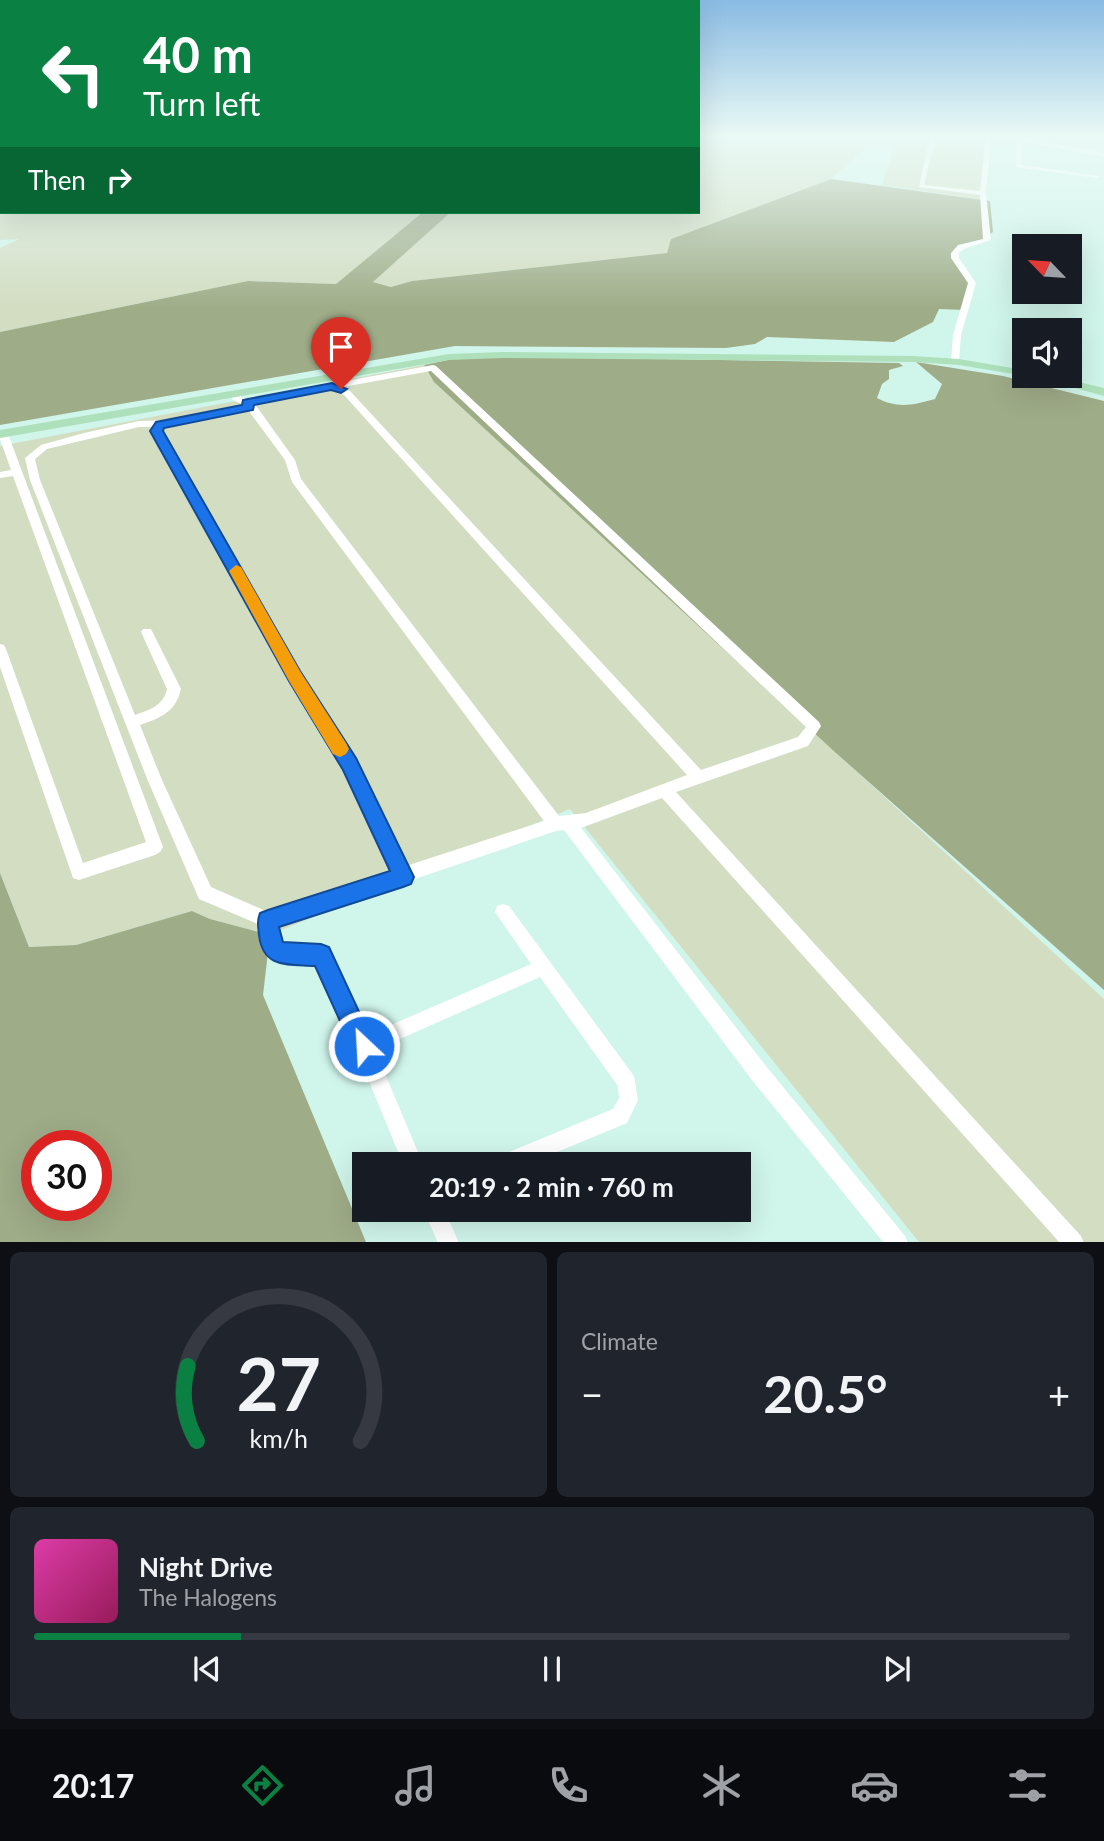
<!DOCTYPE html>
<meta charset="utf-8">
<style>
body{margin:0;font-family:Lato,sans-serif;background:#20242c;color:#f1f3f6;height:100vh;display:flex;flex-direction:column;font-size:26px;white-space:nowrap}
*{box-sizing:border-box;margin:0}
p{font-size:23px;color:#9ea1a6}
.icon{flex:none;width:38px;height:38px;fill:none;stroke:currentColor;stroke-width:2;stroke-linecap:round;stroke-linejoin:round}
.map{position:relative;height:1242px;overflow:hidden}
.drawer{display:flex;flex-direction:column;gap:10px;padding:10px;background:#0d0f14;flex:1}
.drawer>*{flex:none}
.banner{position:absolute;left:0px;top:0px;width:700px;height:214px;box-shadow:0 7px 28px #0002;background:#0b8043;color:#fff;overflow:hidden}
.needle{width:46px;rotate:295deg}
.buttons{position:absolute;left:1012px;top:234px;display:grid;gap:14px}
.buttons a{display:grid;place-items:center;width:70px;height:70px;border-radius:0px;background:#171b24;box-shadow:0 7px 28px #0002;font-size:35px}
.speed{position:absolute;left:21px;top:1130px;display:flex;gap:14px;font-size:35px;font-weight:700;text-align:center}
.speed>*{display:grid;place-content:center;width:91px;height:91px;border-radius:50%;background:#171b24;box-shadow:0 7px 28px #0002;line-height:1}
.speed .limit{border:10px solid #d22;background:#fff;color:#111}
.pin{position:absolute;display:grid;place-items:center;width:60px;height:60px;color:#fff;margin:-72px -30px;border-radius:50% 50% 50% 0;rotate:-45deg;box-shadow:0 0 7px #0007}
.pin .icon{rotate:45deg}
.me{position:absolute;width:77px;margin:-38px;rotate:335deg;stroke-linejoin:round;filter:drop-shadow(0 0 5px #0008)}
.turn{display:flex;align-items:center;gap:24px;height:147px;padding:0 28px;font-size:32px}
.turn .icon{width:91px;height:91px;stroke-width:2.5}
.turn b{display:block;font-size:49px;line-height:60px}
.then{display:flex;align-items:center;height:66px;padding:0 28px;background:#0003;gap:14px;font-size:26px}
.big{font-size:52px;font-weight:700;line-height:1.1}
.drawer .card{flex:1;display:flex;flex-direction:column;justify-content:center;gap:10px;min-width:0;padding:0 24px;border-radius:10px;background:#20242c}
.drawer .dial{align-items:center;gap:0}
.dial svg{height:182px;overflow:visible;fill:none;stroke:#363941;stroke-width:7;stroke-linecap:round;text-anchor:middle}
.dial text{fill:#f1f3f6;stroke:none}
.song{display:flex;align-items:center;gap:21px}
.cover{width:84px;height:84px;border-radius:10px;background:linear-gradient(135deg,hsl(320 70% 55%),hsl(330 70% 35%))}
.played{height:7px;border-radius:4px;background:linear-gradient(90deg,#0b8043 20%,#363941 20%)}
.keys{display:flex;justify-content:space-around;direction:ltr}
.heat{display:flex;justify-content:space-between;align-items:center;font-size:38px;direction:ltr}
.drawer .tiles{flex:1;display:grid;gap:10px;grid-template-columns:1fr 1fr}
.card:last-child{grid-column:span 2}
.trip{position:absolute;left:352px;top:1152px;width:399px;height:70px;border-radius:0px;background:#171b24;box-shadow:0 7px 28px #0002;font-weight:700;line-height:70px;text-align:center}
.tabs{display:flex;height:112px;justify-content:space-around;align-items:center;background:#090b0e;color:#9ea1a6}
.tabs .icon{width:49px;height:49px}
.tabs .selected{color:#0b8043}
.tabs b{font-size:32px;color:#f1f3f6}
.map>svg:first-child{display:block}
.green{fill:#d3ddc2}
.forest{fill:#9fac88;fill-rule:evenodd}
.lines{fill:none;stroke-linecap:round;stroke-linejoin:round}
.minor{fill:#fff;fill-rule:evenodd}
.major{fill:#aee1bb;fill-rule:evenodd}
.route{fill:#1a73e8;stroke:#114b97;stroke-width:2}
.slow{fill:#f59e0b}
</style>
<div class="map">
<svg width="1104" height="1243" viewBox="0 0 1104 1243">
<rect width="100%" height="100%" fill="#d0f5eb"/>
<path class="green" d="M698,135H881L831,179L671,239L668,253L412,281L391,287L373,282L451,212H698Z
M898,135H994L985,200L882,185Z
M0,151L2,212H423L336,284L248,281L0,332V248L19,239L0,240Z
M424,365L434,382L1104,999V1242H919L570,809L270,935L210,919L192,911L76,945L29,947L0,873V446Z"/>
<path class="forest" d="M831,179L990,201L993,232L982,240L960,247L955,259L970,282L965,310L939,309L933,322L894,342L767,337L755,344L726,348L455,346L0,425V332L248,281L336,284L423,212H451L373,282L391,287L412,281L667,253L671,239Z
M486,356L899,363L903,366L889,370V379L882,384L877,398C898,409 913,405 935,399L942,384L916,362L1003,376L1104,401V990L836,753L434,382L424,365L457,358Z
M0,873L29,947L76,945L192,911L210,919L270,935L263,995L366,1242H0ZM37,1146H96V1206H37Z"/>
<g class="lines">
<path class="minor" d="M930,135H936L924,185L980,191L986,135H992L986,193L991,240L964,249L959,253V258L976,283L961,335L959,361L955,364L951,361L953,335L968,283L951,258V253L958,245L983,239L980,195L919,187Z
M1019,137L1104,153V157L1022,141L1021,165L1100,176L1097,178L1016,167V139Z
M433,365L436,366L819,722L821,726L808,746L676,792L1081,1236L1084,1243H1060L662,798L581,828L766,1066L905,1236L908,1243H884L752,1080L564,830L556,831L409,881L403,885L400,884L277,925L279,942L282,944L321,947L327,949L368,1035L531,964L495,912L497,906L503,904L509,906L634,1076L638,1100L627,1123L528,1164H494L497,1157L613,1109L619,1098L618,1086L540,977L375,1050L423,1164H403L357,1052L316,963C301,962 270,966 263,948C261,941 261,932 260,925L199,899L148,781L30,480L25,458L41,445L84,433L139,421L175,420L244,405L233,400L231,394L236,391L239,392L242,398L248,399ZM431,371L806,727L798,737L701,770L350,391L343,387ZM332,389L344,395L687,775L586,813L559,816L301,479L295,460L257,407L253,404ZM248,410L285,460L292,482L544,821L406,866L354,759L300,672L161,431L164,426H175ZM139,427H154L151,431L290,680L344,769L392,871L268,912L211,887L162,780L140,725C160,718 176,712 181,689L151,629H143L141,632L167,689C164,705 150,710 135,715L40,480L35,459L47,449Z
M3,431L8,434L163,847L160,852L155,855L79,880L73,878L71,872L0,667V644L4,645L6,649L83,863L146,842L13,476L0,478V472L11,470L0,439V432Z
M423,1209H444L459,1243H438Z"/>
<path class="major" d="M502,352L913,356L959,359L1024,370L1025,376L959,365L913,362L502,358L449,360L0,438V430L449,354Z
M1031,376H1053L1104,388V396Z"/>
</g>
<linearGradient id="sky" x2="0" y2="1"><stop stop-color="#89bbe3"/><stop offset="0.44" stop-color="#eafaf6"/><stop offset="1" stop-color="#eafaf6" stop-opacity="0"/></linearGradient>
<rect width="1104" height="309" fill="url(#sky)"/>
<path class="route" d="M332,383L347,389L341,393L331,390L254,405L253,410L164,428L163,431L300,671L356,758L414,877L411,884L403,887L279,927L283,942L321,944L329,947L375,1046L372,1054L364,1057L355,1054L315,966C288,964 263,969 259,935C258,926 257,921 260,913L268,910L390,871L343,770L289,681L150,431L156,422L242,405L243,400L248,399Z"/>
<path class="slow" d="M236,565L241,567L300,671L346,743L349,749L346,754L340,757L333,754L289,681L229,571Z"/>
</svg>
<div class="buttons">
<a><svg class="needle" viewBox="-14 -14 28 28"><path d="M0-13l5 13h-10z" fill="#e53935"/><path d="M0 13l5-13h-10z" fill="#9ea1a6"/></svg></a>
<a><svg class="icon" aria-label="sound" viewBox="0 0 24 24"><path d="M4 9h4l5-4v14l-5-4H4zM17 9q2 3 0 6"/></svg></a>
</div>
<div class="speed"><div class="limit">30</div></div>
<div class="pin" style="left:341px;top:389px;background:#d93025"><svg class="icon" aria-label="arrive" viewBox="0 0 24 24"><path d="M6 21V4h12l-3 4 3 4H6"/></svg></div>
<svg class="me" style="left:364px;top:1046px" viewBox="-20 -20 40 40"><circle r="17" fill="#1a73e8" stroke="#fff" stroke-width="3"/><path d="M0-11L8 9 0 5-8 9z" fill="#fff"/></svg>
<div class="trip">20:19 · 2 min · 760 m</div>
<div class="banner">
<div class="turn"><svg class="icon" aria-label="left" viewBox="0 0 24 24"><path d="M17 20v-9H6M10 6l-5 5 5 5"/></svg><div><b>40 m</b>Turn left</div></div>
<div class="then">Then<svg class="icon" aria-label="right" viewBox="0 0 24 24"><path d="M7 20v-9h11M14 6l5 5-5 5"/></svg></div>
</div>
</div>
<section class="drawer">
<div class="tiles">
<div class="card dial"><svg viewBox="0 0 100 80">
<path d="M14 69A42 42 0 1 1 86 69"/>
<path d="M14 69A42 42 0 0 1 10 36" stroke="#0b8043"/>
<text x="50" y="56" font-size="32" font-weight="700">27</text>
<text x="50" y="72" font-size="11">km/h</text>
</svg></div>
<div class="card"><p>Climate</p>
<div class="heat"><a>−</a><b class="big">20.5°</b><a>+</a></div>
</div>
<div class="card">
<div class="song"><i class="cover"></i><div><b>Night Drive</b><p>The Halogens</p></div></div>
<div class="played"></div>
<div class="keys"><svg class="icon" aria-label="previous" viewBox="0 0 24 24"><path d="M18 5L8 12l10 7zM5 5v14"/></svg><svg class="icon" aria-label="pause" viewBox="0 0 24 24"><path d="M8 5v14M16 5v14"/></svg><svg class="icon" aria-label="next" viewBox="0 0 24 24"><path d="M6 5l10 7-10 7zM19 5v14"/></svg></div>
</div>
</div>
</section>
<nav class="tabs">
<b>20:17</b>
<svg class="icon selected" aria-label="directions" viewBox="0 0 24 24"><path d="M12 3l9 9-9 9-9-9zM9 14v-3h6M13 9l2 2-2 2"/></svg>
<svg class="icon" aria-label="music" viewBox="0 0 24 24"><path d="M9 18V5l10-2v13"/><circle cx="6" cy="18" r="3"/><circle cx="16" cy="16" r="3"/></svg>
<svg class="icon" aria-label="phone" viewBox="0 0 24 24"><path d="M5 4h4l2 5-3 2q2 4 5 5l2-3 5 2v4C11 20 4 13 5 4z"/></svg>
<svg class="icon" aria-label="climate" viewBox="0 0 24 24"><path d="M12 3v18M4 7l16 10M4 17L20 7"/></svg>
<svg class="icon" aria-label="car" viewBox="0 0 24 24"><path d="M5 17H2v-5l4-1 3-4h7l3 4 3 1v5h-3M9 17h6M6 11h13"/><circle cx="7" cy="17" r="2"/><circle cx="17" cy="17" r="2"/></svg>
<svg class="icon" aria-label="filters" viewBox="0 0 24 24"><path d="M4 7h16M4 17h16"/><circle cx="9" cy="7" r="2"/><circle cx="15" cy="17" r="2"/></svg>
</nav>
